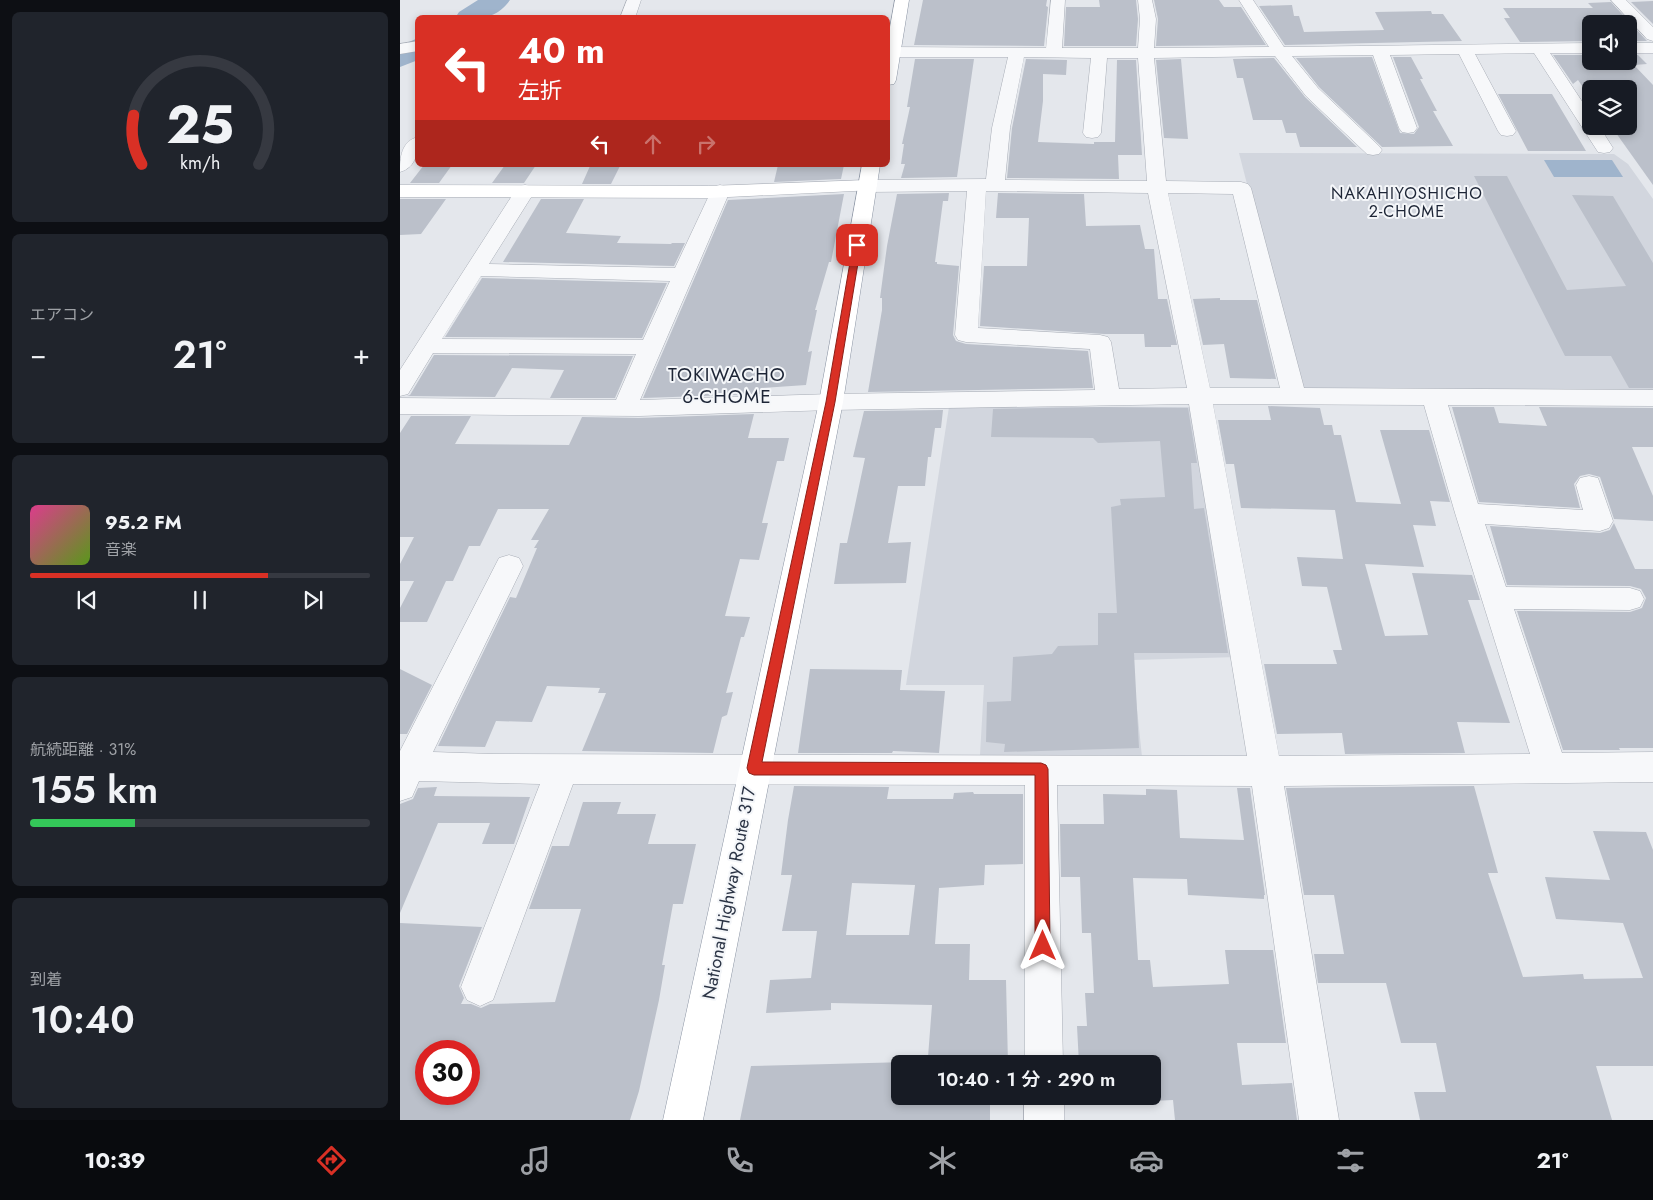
<!DOCTYPE html>
<html lang="ja">
<meta charset="utf-8">
<style>
body{margin:0;font-family:Jost,"Noto Sans JP",sans-serif;background:#20242c;color:#f1f3f6;height:100vh;display:flex;flex-direction:column;font-size:19px;white-space:nowrap}
*{box-sizing:border-box;margin:0}
p{font-size:16px;color:#9ea1a6}
.icon{flex:none;width:28px;height:28px;fill:none;stroke:currentColor;stroke-width:2;stroke-linecap:round;stroke-linejoin:round}
.map{position:relative;flex:1;overflow:hidden}
.side{display:flex;flex-direction:column;gap:12px;padding:12px;background:#0d0f14;width:400px}
.side>*{flex:none}
.guide{position:absolute;left:15px;top:15px;width:475px;height:152px;border-radius:8px;box-shadow:0 2px 8px #0003;background:#d93025;color:#fff;overflow:hidden}
.buttons{position:absolute;left:1182px;top:15px;display:grid;gap:10px}
.buttons a{display:grid;place-items:center;width:55px;height:55px;border-radius:8px;background:#171b24;box-shadow:0 2px 8px #0003;font-size:25px}
.speed{position:absolute;left:15px;top:1040px;display:flex;gap:10px;font-size:25px;font-weight:700;text-align:center}
.speed>*{display:grid;place-content:center;width:65px;height:65px;border-radius:50%;background:#171b24;box-shadow:0 2px 8px #0003;line-height:1}
.speed .limit{border:8px solid #d22;background:#fff;color:#111}
.pin{position:absolute;display:grid;place-items:center;width:42px;height:42px;color:#fff;margin:-21px;border-radius:10px;box-shadow:0 2px 8px #0006}
.me{position:absolute;width:55px;margin:-28px;rotate:0deg;stroke-linejoin:round;filter:drop-shadow(0 0 4px #0008)}
.turn{display:flex;align-items:center;gap:18px;height:105px;padding:0 20px;font-size:22px}
.turn .icon{width:65px;height:65px;stroke-width:2.5}
.turn b{display:block;font-size:35px;line-height:42px}
.lanes{display:flex;align-items:center;height:48px;padding:0 20px;background:#0003;justify-content:center;gap:25px;direction:ltr}
.lanes .off{opacity:.35}
.big{font-size:38px;font-weight:600;line-height:1.1}
.side .card{flex:1;display:flex;flex-direction:column;justify-content:center;gap:8px;min-width:0;padding:0 18px;border-radius:8px;background:#20242c}
.side .dial{align-items:center;gap:0}
.dial svg{height:130px;overflow:visible;fill:none;stroke:#363941;stroke-width:7;stroke-linecap:round;text-anchor:middle}
.dial text{fill:#f1f3f6;stroke:none}
.song{display:flex;align-items:center;gap:15px}
.cover{width:60px;height:60px;border-radius:8px;background:linear-gradient(135deg,hsl(330 70% 55%),hsl(90 70% 35%))}
.played{height:5px;border-radius:2px;background:linear-gradient(90deg,#d93025 70%,#363941 70%)}
.keys{display:flex;justify-content:space-around;direction:ltr}
.heat{display:flex;justify-content:space-between;align-items:center;font-size:28px;direction:ltr}
.charge{height:8px;border-radius:4px;background:linear-gradient(90deg,#34c759 31%,#363941 0)}
.trip{position:absolute;left:491px;top:1055px;width:270px;height:50px;border-radius:8px;background:#171b24;box-shadow:0 2px 8px #0003;font-weight:600;line-height:50px;text-align:center}
.menu{display:flex;height:80px;justify-content:space-around;align-items:center;background:#090b0e;color:#9ea1a6}
.menu .icon{width:35px;height:35px}
.menu .active{color:#d93025}
.menu b{font-size:22px;color:#f1f3f6}
main{display:flex;flex:1;min-height:0}
.map>svg:first-child{display:block}
.built{fill:#d2d6de}
.water{fill:#9fb4cc}
.lines{fill:none;stroke-linecap:round;stroke-linejoin:round}
.river{fill:#9fb4cc;fill-rule:evenodd}
.building{fill:#bbc0ca;fill-rule:evenodd}
.street-casing{stroke:#a9aeb7;stroke-width:1}
.secondary-casing{stroke:#a9aeb7;stroke-width:1}
.highway-casing{stroke:#8b94a3;stroke-width:1}
.street{fill:#f7f8fa;fill-rule:evenodd}
.secondary{fill:#fff;fill-rule:evenodd}
.highway{fill:#fff;fill-rule:evenodd}
.route{fill:#d93025;stroke:#8d1f18}
.labels{text-anchor:middle;stroke-width:4;stroke-linejoin:round;paint-order:stroke}
.far-neighbourhood-label{font-size:16px;letter-spacing:1px;fill:#1d2536;stroke:#f4f6f9}
.street-label{font-size:18px;fill:#2b3445;stroke:#f4f6f9}
.neighbourhood-label{font-size:19px;letter-spacing:1px;fill:#1d2536;stroke:#f4f6f9}
</style>
<main>
<section class="side">
<div class="card dial"><svg viewBox="0 0 100 80">
<path d="M14 69A42 42 0 1 1 86 69"/>
<path d="M14 69A42 42 0 0 1 9 39" stroke="#d93025"/>
<text x="50" y="56" font-size="32" font-weight="700">25</text>
<text x="50" y="72" font-size="11">km/h</text>
</svg></div>
<div class="card"><p>エアコン</p>
<div class="heat"><a>−</a><b class="big">21°</b><a>+</a></div>
</div>
<div class="card">
<div class="song"><i class="cover"></i><div><b>95.2 FM</b><p>音楽</p></div></div>
<div class="played"></div>
<div class="keys"><svg class="icon" aria-label="previous" viewBox="0 0 24 24"><path d="M18 5L8 12l10 7zM5 5v14"/></svg><svg class="icon" aria-label="pause" viewBox="0 0 24 24"><path d="M8 5v14M16 5v14"/></svg><svg class="icon" aria-label="next" viewBox="0 0 24 24"><path d="M6 5l10 7-10 7zM19 5v14"/></svg></div>
</div>
<div class="card"><p>航続距離 · 31%</p><b class="big">155 km</b><div class="charge"></div></div>
<div class="card"><p>到着</p><b class="big">10:40</b></div>
</section>
<div class="map">
<svg width="1253" height="1120" viewBox="0 0 1253 1120">
<rect width="100%" height="100%" fill="#e4e7ec"/>
<path class="built" d="M839,153L1214,154L1228,164L1253,199V391L900,390Z
M549,407H795L838,657L732,660L742,757L580,755L584,685H506Z"/>
<path class="water" d="M1144,160H1212L1223,177H1154Z"/>
<g class="lines">
<path class="river" d="M78,0H110C95,21 78,18 55,18L59,12Z
M18,38V60L0,67V46Z"/>
</g>
<path class="building" d="M523,0H647L646,6L648,7L644,46L514,45Z
M699,0H736L738,19L736,46H664L666,7H700Z
M754,0H819L824,7H841L866,45L756,46L758,19Z
M1253,1V24L1231,2Z
M1211,2L1247,41H1229V24H1191V41L1120,42L1104,18H1110L1103,8H1193L1188,3Z
M892,5L894,16H899L904,32L984,30L975,12L1031,11L1032,14H1043L1062,41L885,45L859,6Z
M1153,55H1191V61H1229V55H1238L1247,64L1234,65L1253,85V185L1211,126H1229V89H1191V99L1178,80L1173,84Z
M972,57L1000,133L1014,134L1019,127L993,57H1011L1023,79H1020L1037,111H1033L1053,146L982,147L919,87L896,58Z
M874,58L905,97L957,147H900L896,133H886L882,120H853L843,78H837L833,59Z
M515,59H574L557,177L501,178L505,164H501L504,144H502L510,107H507Z
M626,59L667,60L666,75L643,74V101L638,142L694,144V142H715L717,60H736L742,155H718L719,179L607,178L612,128Z
M781,59L788,139L764,138L756,60Z
M1098,94H1152L1186,151H1128Z
M24,165H52L39,183H10Z
M105,165H136L124,183H92Z
M378,165H444L441,179L374,182Z
M190,166H220L211,184H182Z
M1074,176H1107L1167,290L1226,286L1172,195L1213,196L1253,263V388H1229L1211,356H1165Z
M549,193L548,201H543L535,262H537V264L559,266L553,335L556,341L566,344L688,351L693,388L468,392L482,310V298H480L487,246L497,194Z
M598,193L684,194L686,226L740,225L745,249H754L758,299H767L777,345H771V347H745L744,334H704L580,326L584,266H627L629,218H596Z
M444,194L431,262H429L415,310H417L408,352L412,351L406,385L361,388L360,394L243,398L328,200Z
M0,199H46L21,234L0,235Z
M141,199H184L166,233L221,236L217,243L271,244L272,243H285L274,266L103,262Z
M82,278L267,283L242,338L45,337Z
M820,298V300H857L876,379L830,378L824,344L803,345L793,299Z
M34,355L233,356L215,398H150L164,370L112,368L95,397L7,396L10,395Z
M868,406L920,408L924,425H932L934,435H941L956,502L1001,504L980,430H1029L1050,502L1030,501L1036,526L1013,525L1024,567L965,564L985,636L1028,635L1012,573L1072,575L1080,600H1068L1110,723L1057,722L1065,753L945,754L942,733L877,734L864,664H937L933,650H942L927,587L902,586L897,557L943,559L935,510L841,508L834,464H826L818,420H871Z
M702,407L788,408L797,463H791L794,509L804,508L828,653H734L739,748L604,752L605,744L586,742L587,702L611,701L613,657L652,654L658,646L698,645V613H717L711,507L721,505L720,499L765,497L760,441L698,443L693,438L591,437L593,409Z
M1052,407H1094L1099,423L1147,426L1139,407L1253,408V447H1232L1253,496V521L1214,519L1200,477L1189,474L1180,476L1174,484L1180,508L1079,502Z
M543,410L541,428H535L531,457H528L525,486H498L488,543L511,542L506,583L434,584L440,543H447L465,458L453,457L464,411Z
M354,414L348,438H389L384,461H377L362,523H368L359,560L340,559L325,616L350,617L344,637H341L326,693L333,692L327,715L322,717L313,753L182,751L206,693H198L200,688L147,686L132,722L96,721L85,747L38,746L110,597L116,598L137,548H134L139,540H131L149,509H98L80,546H69L53,581H46L27,622H0V608L14,581H0V564L14,537H0V433L11,416H71L55,444L169,445L182,417L239,418Z
M1214,523L1235,569H1253V748H1219L1220,750H1163L1117,611L1230,612L1242,608L1246,598L1241,589L1230,586L1107,585L1090,526L1200,533L1210,530Z
M0,669L32,685L7,734H0Z
M410,669L502,670L500,690L545,691L539,753L493,751L492,753H398Z
M394,786L489,787L487,799H553L554,793L573,792L574,794H623V864L585,865L584,885L539,888L535,944H570L569,980H606L608,1064H500V1096H590V1120H340L351,1066L508,1062V1057H528L532,1005L431,1003V1010L366,1013L370,980L411,978L417,931H382L392,875H381L388,820ZM452,883L515,885L509,935H446Z
M1074,786L1098,873H1088L1123,977L1183,974L1184,979L1243,978L1223,923L1156,919L1145,877L1210,880L1193,831L1246,832L1253,850V1066H1196L1212,1120H1020L1014,1092H1046L1036,1043H1001L986,983H918L914,954H944L934,895H904L886,788Z
M37,787L34,796L130,797L114,844H82L90,823H38L0,913V804L13,799L18,788Z
M837,788H850L865,895H864V899L788,895L787,879L733,878L738,960H750L753,987L829,984L825,950H873L886,1043H837L842,1085L892,1083L897,1120H775L773,1100L673,1105V1096H752V1064H679L677,1026H687L685,993H694L691,933H682L680,877H661L660,824H704L703,794L746,795V789L777,790L780,838L844,840Z
M183,802H221L217,814H256L248,844H296L283,904H273L262,965H265L259,1000L239,1091L230,1120H0V923L82,927L59,986L64,998L61,1004H71L81,1008L90,1004L155,1002L181,909H129L152,846H169ZM26,1051H69V1095L26,1094Z"/>
<g class="lines">
<defs>
<path id="street" d="M227,0H241L235,18H220Z
M651,0H665L662,48H738L740,19L738,0H752L756,19L754,48L869,47L839,0H853L884,47L1191,43V53H1150L1191,115V126H1199L1213,148L1210,152L1204,153L1198,152L1134,53L1075,54L1116,131L1113,135L1107,136L1101,135L1098,131L1059,54L990,55L1017,128L1014,132L1008,133L1002,132L999,128L973,55L892,56L918,88L979,146L982,150L979,154L973,155L967,154L906,96L875,56L754,58L766,181L841,182L848,184L851,188L904,388L1253,390V406L1048,405L1078,504L1183,510L1176,485L1180,478L1189,476L1198,478L1213,521L1209,528L1200,531L1085,524L1106,587L1230,588L1240,591L1244,599L1240,607L1230,610L1114,609L1162,753L1253,752V782L884,786L939,1120H899L852,786L657,785L663,1064H625V785L173,784L93,1000L80,1006L67,1000L61,987L140,784L19,781L12,797L0,801V751L99,558L109,555L119,558L123,566L33,752L93,754L847,756L789,404L431,410L239,416L0,414V398L216,400L236,354L33,353L8,394L0,396V370L115,191L118,187L125,185L132,187L135,191L89,264L275,268L313,187L320,185L327,187L330,191L240,400L431,394L695,390L690,349L566,342L558,340L555,335L567,191L467,192L460,190L457,186L460,182L467,180L586,179L592,128L608,57H488V47L646,48ZM624,57L691,58L683,133L686,137L692,138L698,137L701,133L707,58H738L747,181L605,180L610,128ZM586,191L748,193L787,388L719,389L711,342L708,337L700,335L578,328ZM768,193L833,194L880,388H810ZM81,276L270,281L243,340L42,339ZM813,404L1024,405L1055,513L1130,754L879,756Z
M1211,0H1226L1253,27V41L1247,39Z
M18,41V51L0,54V44Z
M1229,43H1253V53H1229Z
M18,137C18,151 17,167 0,172C0,158 1,141 18,137Z
M624,1096H664V1120H624Z"/>
<path id="secondary" d="M467,180L474,182L477,186L474,190L308,198L0,197V185L308,186Z"/>
<path id="highway" d="M495,0H509L496,80L494,84L488,85V38Z
M462,165H480L443,402L303,1120H263L419,402Z"/>
</defs>
<use href="#street" class="street-casing"/>
<use href="#secondary" class="secondary-casing"/>
<use href="#highway" class="highway-casing"/>
<use href="#street" class="street"/>
<use href="#secondary" class="secondary"/>
<use href="#highway" class="highway"/>
</g>
<path class="route" d="M457,242L461,245L435,402L362,762L641,763L646,765L648,769L650,946L648,951L643,953L637,951L635,946V775H354L349,773L347,768L426,402L453,245Z"/>
<g class="labels">
<g class="far-neighbourhood-label">
<text x="1007" y="199">NAKAHIYOSHICHO<tspan x="1007" dy="18">2-CHOME</tspan></text>
</g>
<g class="street-label">
<text transform="translate(329 893) rotate(-79)" y="6">National Highway Route 317</text>
</g>
<g class="neighbourhood-label">
<text x="327" y="381">TOKIWACHO<tspan x="327" dy="22">6-CHOME</tspan></text>
</g>
</g>
</svg>
<div class="buttons">
<a><svg class="icon" aria-label="sound" viewBox="0 0 24 24"><path d="M4 9h4l5-4v14l-5-4H4zM17 9q2 3 0 6"/></svg></a>
<a><svg class="icon" aria-label="layers" viewBox="0 0 24 24"><path d="M12 4l9 5-9 5-9-5zM3 14l9 5 9-5"/></svg></a>
</div>
<div class="speed"><div class="limit">30</div></div>
<div class="pin" style="left:457px;top:245px;background:#d93025"><svg class="icon" aria-label="arrive" viewBox="0 0 24 24"><path d="M6 21V4h12l-3 4 3 4H6"/></svg></div>
<svg class="me" style="left:643px;top:946px" viewBox="-20 -20 40 40"><path d="M0-17L14 15 0 8-14 15z" fill="#d93025" stroke="#fff" stroke-width="4"/></svg>
<div class="trip">10:40 · 1 分 · 290 m</div>
<div class="guide">
<div class="turn"><svg class="icon" aria-label="left" viewBox="0 0 24 24"><path d="M17 20v-9H6M10 6l-5 5 5 5"/></svg><div><b>40 m</b>左折</div></div>
<div class="lanes"><svg class="icon" aria-label="left" viewBox="0 0 24 24"><path d="M17 20v-9H6M10 6l-5 5 5 5"/></svg><svg class="icon off" aria-label="ahead" viewBox="0 0 24 24"><path d="M12 20V5M6 11l6-6 6 6"/></svg><svg class="icon off" aria-label="right" viewBox="0 0 24 24"><path d="M7 20v-9h11M14 6l5 5-5 5"/></svg></div>
</div>
</div>
</main>
<nav class="menu">
<b>10:39</b>
<svg class="icon active" aria-label="directions" viewBox="0 0 24 24"><path d="M12 3l9 9-9 9-9-9zM9 14v-3h6M13 9l2 2-2 2"/></svg>
<svg class="icon" aria-label="music" viewBox="0 0 24 24"><path d="M9 18V5l10-2v13"/><circle cx="6" cy="18" r="3"/><circle cx="16" cy="16" r="3"/></svg>
<svg class="icon" aria-label="phone" viewBox="0 0 24 24"><path d="M5 4h4l2 5-3 2q2 4 5 5l2-3 5 2v4C11 20 4 13 5 4z"/></svg>
<svg class="icon" aria-label="climate" viewBox="0 0 24 24"><path d="M12 3v18M4 7l16 10M4 17L20 7"/></svg>
<svg class="icon" aria-label="car" viewBox="0 0 24 24"><path d="M5 17H2v-5l4-1 3-4h7l3 4 3 1v5h-3M9 17h6M6 11h13"/><circle cx="7" cy="17" r="2"/><circle cx="17" cy="17" r="2"/></svg>
<svg class="icon" aria-label="filters" viewBox="0 0 24 24"><path d="M4 7h16M4 17h16"/><circle cx="9" cy="7" r="2"/><circle cx="15" cy="17" r="2"/></svg>
<b>21°</b>
</nav>
